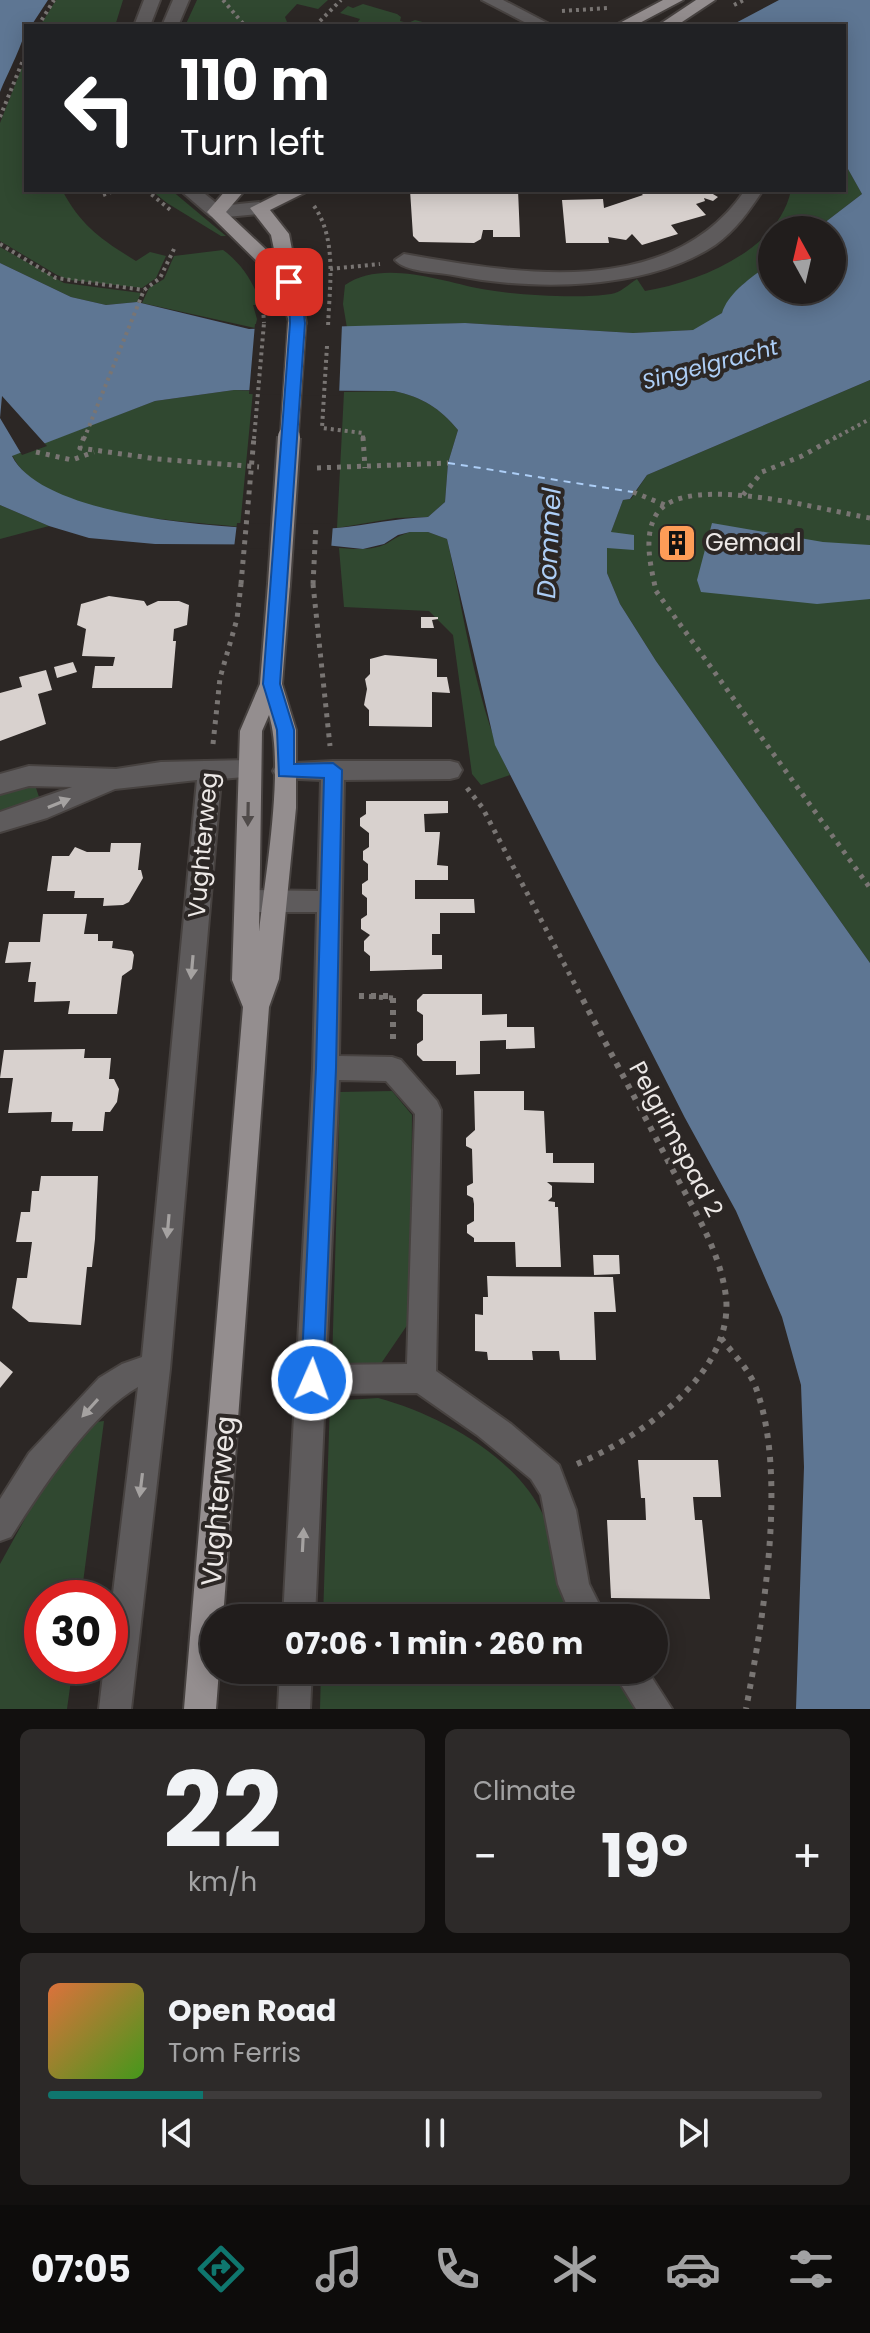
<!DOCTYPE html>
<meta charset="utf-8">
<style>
body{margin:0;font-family:Poppins,sans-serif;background:#2d2a29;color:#f1f3f6;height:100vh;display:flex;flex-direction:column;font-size:30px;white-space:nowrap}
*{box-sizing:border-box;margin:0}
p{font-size:26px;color:#a2a2a3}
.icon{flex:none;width:44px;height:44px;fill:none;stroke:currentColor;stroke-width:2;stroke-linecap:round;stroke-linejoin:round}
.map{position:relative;height:1709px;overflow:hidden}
.drawer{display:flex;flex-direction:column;gap:20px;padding:20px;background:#12100f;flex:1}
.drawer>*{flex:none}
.top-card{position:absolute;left:24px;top:24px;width:822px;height:168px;border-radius:0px;box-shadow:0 4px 20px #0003,0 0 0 2px #3e3b3b;background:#202124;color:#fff;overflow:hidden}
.needle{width:52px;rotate:352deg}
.buttons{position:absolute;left:758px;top:216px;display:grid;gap:16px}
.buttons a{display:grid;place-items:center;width:88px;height:88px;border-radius:50%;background:#211d1c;box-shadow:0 4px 20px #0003,0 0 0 2px #3e3b3b;font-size:40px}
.speed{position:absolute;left:24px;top:1580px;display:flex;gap:16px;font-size:40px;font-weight:700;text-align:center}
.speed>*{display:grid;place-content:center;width:104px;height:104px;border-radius:50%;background:#211d1c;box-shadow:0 4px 20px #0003,0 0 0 2px #3e3b3b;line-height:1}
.speed .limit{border:12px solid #d22;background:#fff;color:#111}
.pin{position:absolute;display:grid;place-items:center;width:68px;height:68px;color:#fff;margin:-34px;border-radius:16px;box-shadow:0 4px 12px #0006}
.me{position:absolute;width:88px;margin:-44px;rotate:2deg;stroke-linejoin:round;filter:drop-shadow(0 0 6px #0008)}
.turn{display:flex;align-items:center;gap:28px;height:168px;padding:0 24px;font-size:36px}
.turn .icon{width:104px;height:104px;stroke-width:2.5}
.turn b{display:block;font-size:56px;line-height:68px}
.big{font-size:60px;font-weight:700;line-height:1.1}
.drawer .card{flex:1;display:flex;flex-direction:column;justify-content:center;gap:12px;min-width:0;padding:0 28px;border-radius:12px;background:#2d2a29}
.drawer .dial{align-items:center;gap:0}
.dial b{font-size:104px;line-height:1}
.song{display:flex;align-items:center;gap:24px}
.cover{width:96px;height:96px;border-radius:12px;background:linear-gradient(135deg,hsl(20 70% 55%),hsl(100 70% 35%))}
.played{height:8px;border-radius:4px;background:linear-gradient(90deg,#0f766e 20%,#3e3b3b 20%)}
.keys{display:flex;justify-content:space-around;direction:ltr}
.heat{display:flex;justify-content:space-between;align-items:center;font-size:44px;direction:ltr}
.drawer .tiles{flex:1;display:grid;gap:20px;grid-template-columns:1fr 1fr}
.card:last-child{grid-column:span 2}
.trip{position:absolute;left:200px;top:1604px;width:468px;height:80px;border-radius:40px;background:#211d1c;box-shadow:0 4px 20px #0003,0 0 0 2px #3e3b3b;font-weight:700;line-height:80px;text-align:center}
.dock{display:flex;height:128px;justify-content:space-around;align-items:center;background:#0d0c0b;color:#a2a2a3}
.dock .icon{width:56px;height:56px}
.dock .on{color:#0f766e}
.dock b{font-size:36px;color:#f1f3f6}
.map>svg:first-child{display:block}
.green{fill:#304830}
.water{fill:#5e7693;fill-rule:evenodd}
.pier{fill:#2c2725}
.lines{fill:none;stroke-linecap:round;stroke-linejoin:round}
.ferry{stroke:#adcef6;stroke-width:2;stroke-dasharray:7 6;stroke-linecap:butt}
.building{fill:#d8d1ce}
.minor-casing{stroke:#474240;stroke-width:4}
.major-casing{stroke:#474240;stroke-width:4}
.path-far2{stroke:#797573;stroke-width:4;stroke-dasharray:3 4;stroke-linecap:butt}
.path-far1{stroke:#797573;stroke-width:5;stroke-dasharray:4 6;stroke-linecap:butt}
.path{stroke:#797573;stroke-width:6;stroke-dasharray:5 7;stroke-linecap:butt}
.minor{fill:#5e5b5c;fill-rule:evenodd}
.major{fill:#948e8f;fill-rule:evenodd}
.major-bridge-far1-casing{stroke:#474240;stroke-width:21;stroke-linecap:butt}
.major-bridge-casing{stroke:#474240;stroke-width:26;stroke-linecap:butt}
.path-bridge-far1{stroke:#797573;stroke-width:4;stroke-dasharray:3 4;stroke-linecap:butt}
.path-bridge{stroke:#797573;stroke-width:5;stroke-dasharray:4 6;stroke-linecap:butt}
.major-bridge-far1{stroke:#948e8f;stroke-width:18}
.major-bridge{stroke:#948e8f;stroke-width:22}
.oneway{fill:#a5a2a1}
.oneway2{fill:#504b4a}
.route{fill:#1a73e8;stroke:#114b97;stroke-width:2}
.labels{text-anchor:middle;stroke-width:8;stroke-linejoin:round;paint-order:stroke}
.far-water-label{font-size:22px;font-style:italic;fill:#adcef6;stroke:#2c2725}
.poi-label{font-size:24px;fill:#ece8e6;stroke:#2c2725;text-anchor:start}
.street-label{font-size:24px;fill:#ece8e6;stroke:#2c2725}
.water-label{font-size:26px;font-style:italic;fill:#adcef6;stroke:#2c2725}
.near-street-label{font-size:28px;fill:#ece8e6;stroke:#2c2725}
</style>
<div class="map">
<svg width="870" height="1709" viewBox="0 0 870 1709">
<rect width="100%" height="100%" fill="#2c2725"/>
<path class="green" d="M56,0H123L115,26H40Z
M197,0H328L318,9L297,4L285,17L287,22L294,24L292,26H185Z
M363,4L397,14L401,17L400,21L408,23L415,20L438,26H355L360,19L340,13L348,6L353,8Z
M26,57V190H62C81,226 102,240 136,261L150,252L166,256L156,278L142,288L70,280L57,275L0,241V123Z
M844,162L862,194L815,230H772V262L741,286L722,313L694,330L633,333L465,323L347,328L343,304L345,285C382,259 441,281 482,289C514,295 579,299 611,294C620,293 629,284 637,279L645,291C699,282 779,250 791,190H844Z
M151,190H171L226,236H221L167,203Z
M0,247L64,283L141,293L137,302L106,305L71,297L0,263Z
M223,250C240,262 256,284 260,305H253L257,319L255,328L142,303L149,288L164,279L174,256Z
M870,380V963L656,661L620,604L607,573V548H617L611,532L623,500L631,499L647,475Z
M234,390L253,391L240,527C179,520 42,517 12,455L155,401Z
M394,391C422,397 440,408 458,430L448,463L445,502L428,517L396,518L337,528L344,392Z
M0,505L49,526L0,539Z
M410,532H428L447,539C464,613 476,708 510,775L481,785L472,774L453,635L429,611L344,607L339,548C355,549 371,551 386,544C394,539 400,535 410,532Z
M30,785H35L39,797L36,801L0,812V794Z
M392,1091L412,1115L410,1321L380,1365L332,1364L340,1092Z
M378,1398C438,1414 518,1457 544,1517C558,1549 552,1589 573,1618H323L330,1401Z
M104,1421L81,1598H42V1666H73L67,1709H0V1564L48,1477L96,1422Z
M321,1670H610L637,1709H320Z"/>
<path class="water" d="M0,0H48L31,26H26C26,38 6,77 0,92Z
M779,0H870V380L647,475L630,499L623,500L611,532L634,535V550L607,548V573L620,604L656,661L870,963V1709H796L804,1467L801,1385L782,1317L736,1211L685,1118L495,745L447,539L428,532H410L398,535L384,544L363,549L325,545L155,544L89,538L49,526L0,505V263L71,297L106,305L137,302L249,329L465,323L633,333L693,330L722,313C729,291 754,276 772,262V290H832V230H815L862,194L844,162V26H730ZM234,390L394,391C422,397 440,408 458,430L448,463L445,502L428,517C397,518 367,525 337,528C267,533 46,524 12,456L155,401Z
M712,523L823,542L870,545V599L817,604L701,592L697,580Z"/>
<path class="pier" d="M255,324H342L339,396L249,394Z
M2,396L47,446L22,455L0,418Z
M237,523L333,524L331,550L234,548Z"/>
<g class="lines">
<path class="ferry" d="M448,463L633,492"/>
</g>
<path class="building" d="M410,190H518L520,237H493V230H483L481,239L474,243L419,242L413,236Z
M638,190H706L718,197L713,201L704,198L705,201L696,204L706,215L671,225L678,234L642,245L632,234L626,240L608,237L609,243H566L562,200L603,199L604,208L643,195Z
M665,525L689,527L688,560L664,559Z
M109,596L144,601L147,606L158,601H179L189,605L187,625L174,629L173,641H176L172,688H92L95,666H113L115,657L82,656L86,629L77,625L81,604Z
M421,617H438V619L432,620L434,628H421Z
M385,655L437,659V677H447L450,693L432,692V727L369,726V710L364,705L367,689L365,679L370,674V659Z
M73,662L77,672L57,678L54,667Z
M46,670L52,690L38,694L46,724L0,741V693L22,687L19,677Z
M366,801H448V813L424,814L425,832H440L437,865L448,866V880H415V899H474L475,913H440V934H432V955H442V969L370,971V956L364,951V941L370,935L361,929V919L367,915V898L362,894V884L368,880V864L363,860V851L369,847V833L360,826V818L366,814Z
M111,843H141L138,870H141L143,878L129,902L123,905L103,906L104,898H74L75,891H47L52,856H69L75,847L87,852H110Z
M43,914H87L84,934H98V941H113L112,948L132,951L134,955L132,969L122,976L117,1014H68L70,1001L34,1002L36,982H28L31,962L5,963L9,942H40Z
M423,994H482V1015L507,1014V1027H534L535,1048L506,1049V1040L480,1041V1074L456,1075V1061H423L417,1055V1044L423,1040V1015L417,1011V1000Z
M85,1049L84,1058H111L109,1079H114L119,1089L117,1102L110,1112H105L103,1131H72L73,1122H51L52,1112L8,1113L13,1078H0L4,1050Z
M474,1091H524V1110L544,1111L546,1153H553V1163H594V1183L547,1182L552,1186V1197L548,1201L555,1202V1207H558L561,1267H516L515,1242H474V1238L467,1233V1225L474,1221V1204L473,1198L467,1195V1186L473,1183L472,1149L466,1146V1138L475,1130Z
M41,1176H98L95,1239L92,1267H87L81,1325L29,1322L12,1308L17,1278H27L32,1242H16L21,1212H30L32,1191H39Z
M593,1255H619L620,1274L594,1275Z
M487,1276L613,1277L616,1312H594L596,1360H560L559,1351H532L533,1360H488L487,1352L475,1351V1314L483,1315V1297H488Z
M0,1361L13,1372L0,1388Z
M638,1460H718L721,1497H693L695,1520H702L710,1599L611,1598L607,1520H646L645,1498H641Z"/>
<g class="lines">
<defs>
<path id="minor" d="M144,0H160L150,26H134Z
M173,0H189L178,26H162Z
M482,0H503L553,26H532Z
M180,190H200L220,206L259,202L268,208L259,214L216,218L210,216Z
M745,190H763C749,211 736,230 715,245C646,291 531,291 453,275C437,272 405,272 395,260L404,254C517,274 670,301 745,190Z
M249,760L257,762L261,769L257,776L221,779L170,1369L131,1709H99L104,1666H110V1618L138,1387C91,1413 40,1491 11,1537L0,1541V1499L29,1453L99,1378L122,1364L142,1357L197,780L115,789L47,818L0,832V812L72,787L29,786L0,794V774L29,766L116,769L161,762Z
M333,761H450L458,763L462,770L458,777L450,779L344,780L339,1056L392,1057L401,1060L437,1101L441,1110L436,1371L511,1424L559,1465L576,1510L589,1584L606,1618H572L558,1584L541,1495L531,1479L477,1435L417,1393L325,1394L315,1618H283L313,1068L317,912H247L238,908L235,901L238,894L247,890L318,891L321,780L277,778L273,771L277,764ZM339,1080L386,1081L415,1114L407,1364L326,1365Z
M280,1670H312L310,1709H278Z
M612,1670H647L672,1709H636Z"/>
<path id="major" d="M663,0H683L634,26H614Z
M696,0H715L676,26H657Z
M226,190H245L226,212L276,259L271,235L250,208L286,190H310L270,210L289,234L306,323L304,327H290L280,284L207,212Z
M279,576L287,578L290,584L282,684L296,730V808L279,979L269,1007L223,1618H214V1670H219L216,1709H184L243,1007L232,980L240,731L260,684L268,584L271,578ZM269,715C285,767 265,876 259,932L262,731Z"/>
</defs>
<use href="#minor" class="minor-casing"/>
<use href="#major" class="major-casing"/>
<path class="path-far2" d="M223,0L245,26
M734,5L744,0
M562,11L608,8
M38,26L54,0
M315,26L341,0
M0,117L26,53
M146,190L173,212
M103,195L117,190
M314,206C338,240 329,288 328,328
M0,244L56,278L144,290
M330,269L380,264
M263,308L264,323
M327,346L322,428L363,433V439
M84,439L144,290L160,278L174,249
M833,439L870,419"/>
<path class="path-far1" d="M84,437L80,448L157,459L259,467
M363,437L365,468
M36,452L72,460L94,452
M317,468L448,463
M633,492L665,505
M743,495L762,472L802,456L836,437
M870,518C826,511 689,472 658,512C642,534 651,567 656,591L870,888
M313,584L330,746
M213,744L220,678L237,619L241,584
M467,788L482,807L582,998
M359,996L393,998"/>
<path class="path" d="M359,996H393V1040
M721,1338C733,1354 749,1369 756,1388C788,1475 763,1619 746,1709
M577,1464C639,1438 734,1374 726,1297C720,1249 691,1205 669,1163C640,1107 610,1052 581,996"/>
<use href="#minor" class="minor"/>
<use href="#major" class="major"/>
<defs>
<path id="major-bridge-far1" d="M289,439L297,323"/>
<path id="major-bridge" d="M279,584L289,437"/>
</defs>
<use href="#major-bridge-far1" class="major-bridge-far1-casing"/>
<use href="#major-bridge" class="major-bridge-casing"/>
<path class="path-bridge-far1" d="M254,439L264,323"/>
<path class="path-bridge" d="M241,584L254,437
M313,584L316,525"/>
<use href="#major-bridge-far1" class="major-bridge-far1"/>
<use href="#major-bridge" class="major-bridge"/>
</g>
<defs><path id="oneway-solid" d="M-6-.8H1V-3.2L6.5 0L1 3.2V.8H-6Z" transform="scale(2)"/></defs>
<g class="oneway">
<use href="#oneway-solid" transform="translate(59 803) rotate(-22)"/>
<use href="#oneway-solid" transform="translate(192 967) rotate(95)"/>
<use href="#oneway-solid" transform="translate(168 1226) rotate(95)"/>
<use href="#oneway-solid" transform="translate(90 1408) rotate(132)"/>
<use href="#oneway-solid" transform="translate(141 1485) rotate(97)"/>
<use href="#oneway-solid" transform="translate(303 1540) rotate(-87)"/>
</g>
<use class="oneway2" href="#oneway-solid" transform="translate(248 814) rotate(91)"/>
<path class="route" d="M289,278C303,285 303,308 305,323L280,684L294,730V764L333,763L342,770L336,1068L323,1380L320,1387L312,1391L304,1387L301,1380L316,1068L324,778L279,776L277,730L263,684L290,323L289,302L282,282Z"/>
<defs>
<symbol id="building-square" viewBox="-11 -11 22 22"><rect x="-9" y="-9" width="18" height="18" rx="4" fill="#fe9c57" stroke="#2c2725"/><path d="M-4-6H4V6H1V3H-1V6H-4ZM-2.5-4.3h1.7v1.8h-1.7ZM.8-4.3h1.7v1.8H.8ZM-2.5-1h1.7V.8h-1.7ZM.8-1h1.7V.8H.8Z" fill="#111"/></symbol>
</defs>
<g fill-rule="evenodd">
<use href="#building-square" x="655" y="521" width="44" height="44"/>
</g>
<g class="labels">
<g class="far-water-label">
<text transform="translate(710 364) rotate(-15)" y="8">Singelgracht</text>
</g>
<g class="poi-label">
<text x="705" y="551">Gemaal</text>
</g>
<g class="street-label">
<text transform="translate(203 845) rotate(-85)" y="8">Vughterweg</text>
<text transform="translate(676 1139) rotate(62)" y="8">Pelgrimspad 2</text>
</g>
<g class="water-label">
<text transform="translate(549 543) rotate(-87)" y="9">Dommel</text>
</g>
<g class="near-street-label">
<text transform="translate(218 1501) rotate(-85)" y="10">Vughterweg</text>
</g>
</g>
</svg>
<div class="buttons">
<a><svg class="needle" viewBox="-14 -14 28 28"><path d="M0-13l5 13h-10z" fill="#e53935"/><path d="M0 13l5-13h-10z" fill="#a2a2a3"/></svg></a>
</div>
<div class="speed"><div class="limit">30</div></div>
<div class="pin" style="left:289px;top:282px;background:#d93025"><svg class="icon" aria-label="arrive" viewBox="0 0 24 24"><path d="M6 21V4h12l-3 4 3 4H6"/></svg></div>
<svg class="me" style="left:312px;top:1380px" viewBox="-20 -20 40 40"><circle r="17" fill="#1a73e8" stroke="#fff" stroke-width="3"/><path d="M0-11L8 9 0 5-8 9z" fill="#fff"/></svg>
<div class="trip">07:06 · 1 min · 260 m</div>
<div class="top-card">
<div class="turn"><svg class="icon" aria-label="left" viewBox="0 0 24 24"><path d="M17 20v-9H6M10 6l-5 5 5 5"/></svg><div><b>110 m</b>Turn left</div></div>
</div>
</div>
<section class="drawer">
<div class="tiles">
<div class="card dial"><b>22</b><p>km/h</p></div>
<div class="card"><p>Climate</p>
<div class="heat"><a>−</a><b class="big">19°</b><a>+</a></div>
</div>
<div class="card">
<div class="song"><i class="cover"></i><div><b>Open Road</b><p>Tom Ferris</p></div></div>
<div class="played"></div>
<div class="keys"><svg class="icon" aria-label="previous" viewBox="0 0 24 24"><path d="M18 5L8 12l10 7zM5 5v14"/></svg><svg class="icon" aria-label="pause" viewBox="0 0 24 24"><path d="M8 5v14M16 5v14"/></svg><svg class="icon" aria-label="next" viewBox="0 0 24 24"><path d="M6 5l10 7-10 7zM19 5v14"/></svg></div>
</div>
</div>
</section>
<nav class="dock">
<b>07:05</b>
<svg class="icon on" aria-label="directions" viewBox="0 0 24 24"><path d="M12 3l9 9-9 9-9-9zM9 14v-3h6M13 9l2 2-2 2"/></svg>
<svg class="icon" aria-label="music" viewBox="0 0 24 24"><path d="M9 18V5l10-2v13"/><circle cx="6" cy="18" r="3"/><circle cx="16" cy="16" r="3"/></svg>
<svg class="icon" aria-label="phone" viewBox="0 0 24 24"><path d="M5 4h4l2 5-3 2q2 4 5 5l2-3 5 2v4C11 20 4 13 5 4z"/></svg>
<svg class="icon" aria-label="climate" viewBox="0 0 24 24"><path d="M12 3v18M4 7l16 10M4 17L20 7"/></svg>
<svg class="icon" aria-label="car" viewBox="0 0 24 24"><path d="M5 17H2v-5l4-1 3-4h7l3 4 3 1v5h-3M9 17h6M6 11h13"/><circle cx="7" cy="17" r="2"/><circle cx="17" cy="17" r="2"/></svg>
<svg class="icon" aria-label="filters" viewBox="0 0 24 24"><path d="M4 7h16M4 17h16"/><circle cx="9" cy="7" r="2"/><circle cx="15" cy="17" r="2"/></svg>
</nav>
